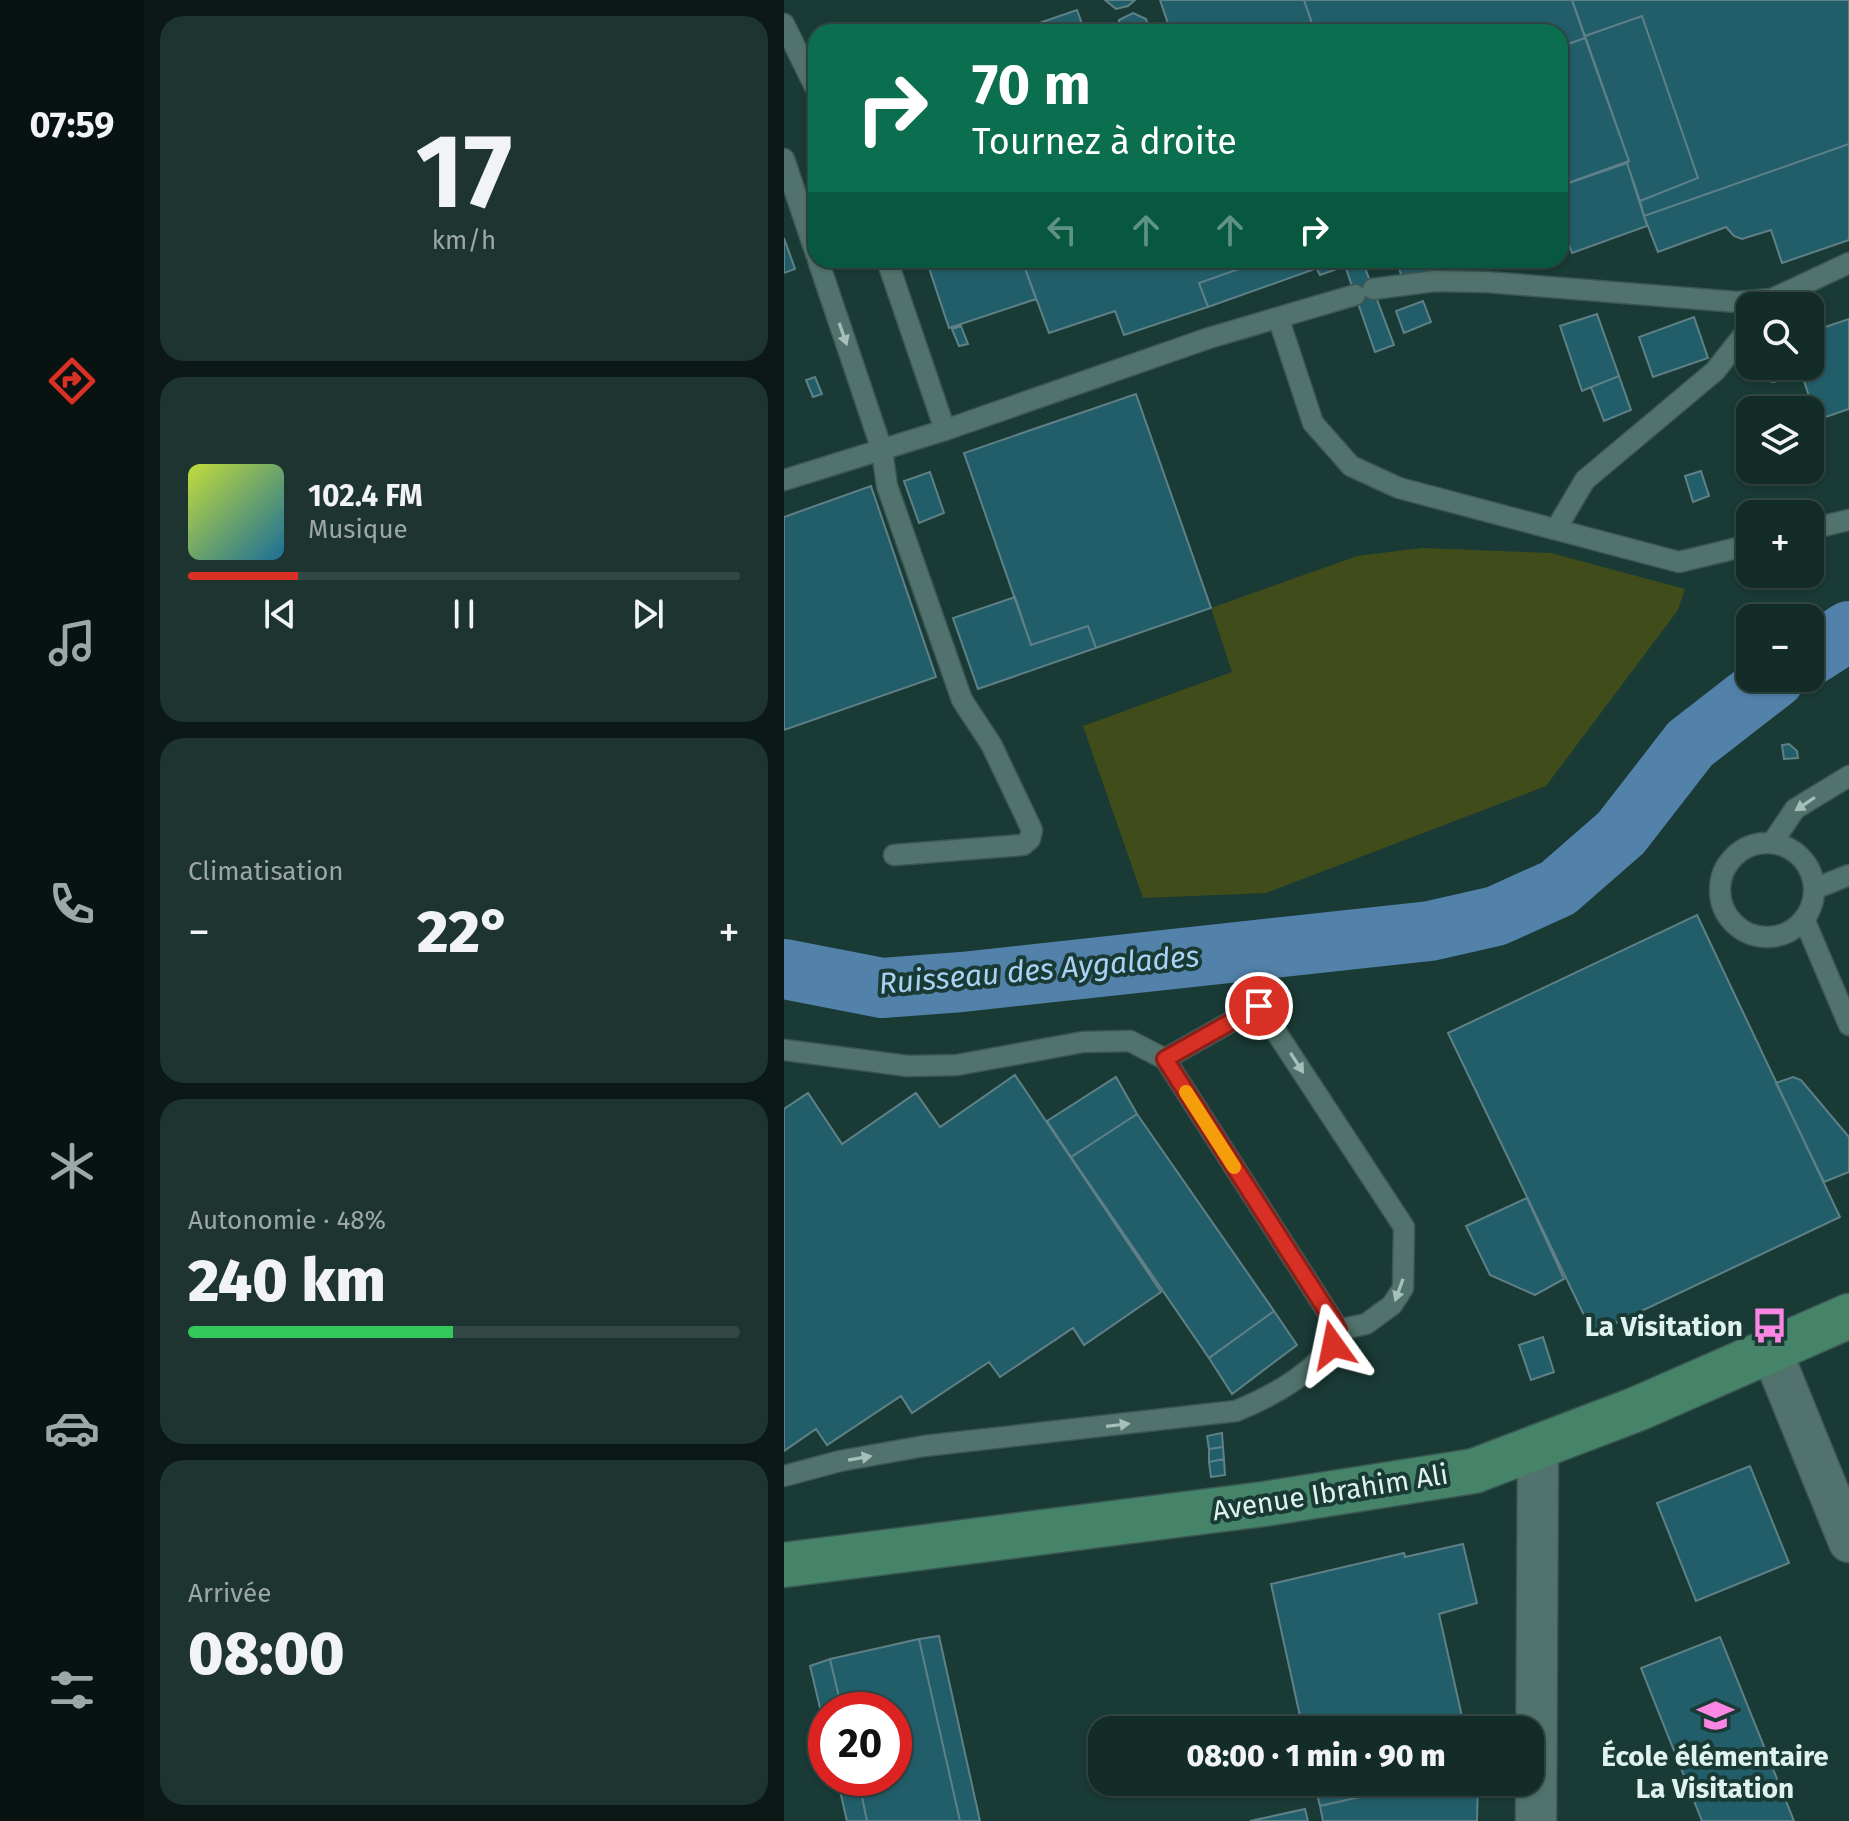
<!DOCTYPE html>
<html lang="fr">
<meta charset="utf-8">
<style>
body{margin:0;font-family:"Fira Sans",sans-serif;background:#1d3430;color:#f1f3f6;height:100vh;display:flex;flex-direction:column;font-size:30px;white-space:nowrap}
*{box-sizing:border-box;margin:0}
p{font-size:26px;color:#9da7a8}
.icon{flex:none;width:44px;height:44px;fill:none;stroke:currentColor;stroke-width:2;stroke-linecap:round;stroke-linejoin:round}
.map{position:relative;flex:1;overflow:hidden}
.drawer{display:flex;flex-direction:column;gap:16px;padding:16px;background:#0b1816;width:640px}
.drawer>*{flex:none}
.guide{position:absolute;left:24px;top:24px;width:760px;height:244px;border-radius:24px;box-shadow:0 2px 6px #0004,0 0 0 2px #334845;background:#0b6e4f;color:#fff;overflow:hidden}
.tools{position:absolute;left:952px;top:292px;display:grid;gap:16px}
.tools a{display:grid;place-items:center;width:88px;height:88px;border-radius:16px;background:#142c28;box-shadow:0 2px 6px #0004,0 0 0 2px #334845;font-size:40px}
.speed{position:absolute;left:24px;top:1692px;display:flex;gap:16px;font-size:40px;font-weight:700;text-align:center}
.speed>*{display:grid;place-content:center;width:104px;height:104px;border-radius:50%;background:#142c28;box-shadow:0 2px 6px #0004,0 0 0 2px #334845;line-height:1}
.speed .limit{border:12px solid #d22;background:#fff;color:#111}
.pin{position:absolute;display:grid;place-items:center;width:68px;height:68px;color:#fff;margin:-34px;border:4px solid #fff;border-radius:50%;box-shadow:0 2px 8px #0007}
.me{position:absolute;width:88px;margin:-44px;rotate:348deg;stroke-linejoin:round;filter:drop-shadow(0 0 6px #0008)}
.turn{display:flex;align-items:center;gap:28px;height:168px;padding:0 32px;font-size:36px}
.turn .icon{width:104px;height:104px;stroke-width:2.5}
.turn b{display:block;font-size:56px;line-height:68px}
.lanes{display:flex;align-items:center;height:76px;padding:0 32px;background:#0003;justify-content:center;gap:40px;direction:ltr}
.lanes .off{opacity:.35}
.big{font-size:60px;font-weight:800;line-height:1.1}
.drawer .tile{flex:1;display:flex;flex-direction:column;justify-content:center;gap:12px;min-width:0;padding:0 28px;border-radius:24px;background:#1d3430}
.drawer .dial{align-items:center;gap:0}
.dial b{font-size:104px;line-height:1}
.song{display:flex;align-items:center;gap:24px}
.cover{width:96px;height:96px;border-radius:12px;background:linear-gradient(135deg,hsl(70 70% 55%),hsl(200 70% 35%))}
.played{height:8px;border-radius:4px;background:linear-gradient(90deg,#d93025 20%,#334845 20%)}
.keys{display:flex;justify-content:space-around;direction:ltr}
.heat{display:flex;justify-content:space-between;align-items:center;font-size:44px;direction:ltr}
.charge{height:12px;border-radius:6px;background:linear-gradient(90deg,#34c759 48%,#334845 0)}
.trip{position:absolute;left:304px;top:1716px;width:456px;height:80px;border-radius:24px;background:#142c28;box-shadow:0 2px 6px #0004,0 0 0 2px #334845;font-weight:800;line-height:80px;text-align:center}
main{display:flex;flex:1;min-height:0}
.dock{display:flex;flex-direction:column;width:144px;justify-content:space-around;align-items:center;background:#081210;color:#9da7a8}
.dock .icon{width:56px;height:56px}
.dock .selected{color:#d93025}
.dock b{font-size:36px;color:#f1f3f6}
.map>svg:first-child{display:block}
.green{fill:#404d1b}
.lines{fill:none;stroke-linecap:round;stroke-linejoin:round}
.river{stroke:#5282a9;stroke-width:60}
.building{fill:#225e6a;stroke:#5f8087;stroke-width:2}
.lane-casing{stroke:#3b5754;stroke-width:23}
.street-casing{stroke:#3b5754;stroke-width:43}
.secondary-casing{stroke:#3b5754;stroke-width:47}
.lane{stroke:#52736d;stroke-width:20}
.street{stroke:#52736d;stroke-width:40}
.secondary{stroke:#458469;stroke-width:44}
.oneway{fill:#a7bfbb}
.route-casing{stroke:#8d1f18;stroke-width:20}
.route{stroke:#d93025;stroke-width:14}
.slow{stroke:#f59e0b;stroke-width:14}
.labels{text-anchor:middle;stroke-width:8;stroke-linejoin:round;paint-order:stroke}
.poi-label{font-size:28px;font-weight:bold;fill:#e0f2ef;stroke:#1a3a35;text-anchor:end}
.street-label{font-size:28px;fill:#e0f2ef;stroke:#1a3a35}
.water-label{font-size:30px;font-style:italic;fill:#a9d2f5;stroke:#1a3a35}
</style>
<main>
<nav class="dock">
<b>07:59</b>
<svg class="icon selected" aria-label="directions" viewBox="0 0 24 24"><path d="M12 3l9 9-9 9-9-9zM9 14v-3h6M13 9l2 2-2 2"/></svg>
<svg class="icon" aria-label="music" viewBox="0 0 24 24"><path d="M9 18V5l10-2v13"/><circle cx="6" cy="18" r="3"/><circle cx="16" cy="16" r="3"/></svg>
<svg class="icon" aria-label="phone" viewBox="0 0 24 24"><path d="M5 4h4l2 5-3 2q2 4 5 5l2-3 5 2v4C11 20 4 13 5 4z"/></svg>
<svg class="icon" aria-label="climate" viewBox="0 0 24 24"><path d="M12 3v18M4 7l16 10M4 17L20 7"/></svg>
<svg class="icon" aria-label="car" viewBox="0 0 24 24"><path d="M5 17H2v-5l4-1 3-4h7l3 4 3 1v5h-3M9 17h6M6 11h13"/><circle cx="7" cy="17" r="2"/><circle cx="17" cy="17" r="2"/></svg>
<svg class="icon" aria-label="filters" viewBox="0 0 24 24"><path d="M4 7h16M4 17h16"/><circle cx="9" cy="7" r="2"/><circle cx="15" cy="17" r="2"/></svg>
</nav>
<section class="drawer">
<div class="tile dial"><b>17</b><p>km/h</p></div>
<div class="tile">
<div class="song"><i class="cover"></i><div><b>102.4 FM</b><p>Musique</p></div></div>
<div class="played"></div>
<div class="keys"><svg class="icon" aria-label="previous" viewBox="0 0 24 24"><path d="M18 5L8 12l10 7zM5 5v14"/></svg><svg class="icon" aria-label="pause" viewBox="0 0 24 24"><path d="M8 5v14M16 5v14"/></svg><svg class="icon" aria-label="next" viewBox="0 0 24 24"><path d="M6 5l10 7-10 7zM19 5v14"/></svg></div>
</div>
<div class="tile"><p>Climatisation</p>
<div class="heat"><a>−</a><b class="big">22°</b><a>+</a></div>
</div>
<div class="tile"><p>Autonomie · 48%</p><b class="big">240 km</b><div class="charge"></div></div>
<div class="tile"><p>Arrivée</p><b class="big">08:00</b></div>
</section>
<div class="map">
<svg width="1065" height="1821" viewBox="0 0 1065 1821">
<rect width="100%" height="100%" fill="#1a3a35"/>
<path class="green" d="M638,548L767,553L901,589L894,610L762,786L482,893L359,898L299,726L448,672L427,608L573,556Z"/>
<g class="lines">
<path class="river" d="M1026,656L1065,631
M0,969L98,988L178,982L646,931L712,916L774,888L837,833L906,744L991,678"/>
</g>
<path class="building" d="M321,0H351L344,6L332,9Z
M376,0H520L531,32H387Z
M520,0H788L801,38L776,47V32H531Z
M788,0H1065V144L860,216L856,201L914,178L858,16L801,36Z
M293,10L301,32H229Z
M349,13L362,19L366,32H333L335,20Z
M858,16L914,178L856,201L843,163L845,161L801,36Z
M801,38L845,161L776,186V47Z
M1065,144V240L998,263L987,230L958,239L950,236L942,227L874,252L860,216Z
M843,163L863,226L788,253L785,245L776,248V186Z
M0,238L11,269L0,273Z
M157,260H238L252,299L165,328L144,265Z
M238,260H480L415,283L424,307L340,335L331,311L265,333Z
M480,260H528L531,269L424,307L415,283Z
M528,260H553L556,268L536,275Z
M559,260H578L610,345L591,352Z
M612,260H678L619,280Z
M639,301L647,322L620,333L612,311Z
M813,314L835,376L798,391L776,326Z
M910,317L924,358L869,377L855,337Z
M1065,319V409L1033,420L1015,366H1026V332Z
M177,326L184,344L175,346L168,329Z
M980 373a9 9 0 1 1 18 0a9 9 0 1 1-18 0Z
M835,376L847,410L820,421L807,387Z
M31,377L38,394L29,397L22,380Z
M352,394L427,608L312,648L304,626L247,645L180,453Z
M917,471L925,496L909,502L901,476Z
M146,472L160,513L135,523L120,481Z
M87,486L152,677L0,730V517Z
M231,597L247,645L304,626L312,648L194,689L169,618Z
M1005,744L1013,751L1014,758L1000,759L998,745Z
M913,915L1056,1217L809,1334L664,1033Z
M231,1075L377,1292L300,1345L289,1328L216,1377L205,1362L128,1413L117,1396L43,1445L32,1429L0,1451V1109L24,1093L58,1144L132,1093L156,1127Z
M332,1077L353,1114L287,1157L263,1121Z
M1009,1077L1017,1080L1065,1137V1172L1040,1182L992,1083Z
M353,1114L490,1311L425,1358L287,1157Z
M743,1198L780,1279L751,1295L706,1275L682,1226Z
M490,1311L513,1345L448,1394L425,1358Z
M759,1337L770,1372L747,1380L735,1345Z
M438,1433L439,1447L425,1449L423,1436Z
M439,1447L440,1459L425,1462V1449Z
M440,1459L441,1475L427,1477L425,1462Z
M966,1466L1005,1563L912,1601L873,1503Z
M679,1544L693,1603L655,1614L681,1730H519L487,1584L620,1553L621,1557Z
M155,1636L196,1821H176L135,1639Z
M936,1637L1010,1821H918L857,1668Z
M135,1639L176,1821H83L74,1778H110V1710H58L46,1659Z
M46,1659L58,1710H42V1733L26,1666Z
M53,1778H74L83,1821H63Z
M530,1782H642L536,1806Z
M642,1782H694L693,1821H539L536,1806Z
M521,1809L524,1821H466Z"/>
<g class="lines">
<defs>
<path id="lane" d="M0,24L32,89
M0,159L32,254
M34,260L98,450L103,486L178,700L207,744L248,830L246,839L239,845L110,855
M103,260L161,430
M589,289L651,281L703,282L953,302L988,299L1065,263
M495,320L529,423L567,466L615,488L895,562L966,545
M0,480L161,430L425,338L571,295
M772,529L801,480L931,371L966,327
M1026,529L1065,520
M988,843L1011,809L1065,776
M936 890a47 47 0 1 1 94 0a47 47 0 1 1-94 0Z
M1030,889L1065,875
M1020,919L1065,1025
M0,1050L124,1066L173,1065L299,1042L346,1041L381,1059
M0,1476L56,1461L140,1446L452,1411C487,1397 543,1367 554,1330L550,1322L381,1059L475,1006L620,1227L619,1288L608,1305L582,1324L554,1330"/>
<path id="street" d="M987,1350L1065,1542
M752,1821L754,1446"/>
<path id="secondary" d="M0,1565L480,1504L690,1471L853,1409L1065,1316"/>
</defs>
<use href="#lane" class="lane-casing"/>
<use href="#street" class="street-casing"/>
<use href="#secondary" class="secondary-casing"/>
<use href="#lane" class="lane"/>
<use href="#street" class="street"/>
<use href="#secondary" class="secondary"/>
</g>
<defs><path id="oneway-solid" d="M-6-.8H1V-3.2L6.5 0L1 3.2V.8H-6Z" transform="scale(2)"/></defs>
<g class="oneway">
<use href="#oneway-solid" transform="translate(59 334) rotate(71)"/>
<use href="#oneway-solid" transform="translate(1021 804) rotate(146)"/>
<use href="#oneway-solid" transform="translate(513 1063) rotate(57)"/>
<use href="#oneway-solid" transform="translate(615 1290) rotate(110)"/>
<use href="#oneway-solid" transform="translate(334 1425) rotate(-7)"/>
<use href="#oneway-solid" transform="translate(76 1458) rotate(-10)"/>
</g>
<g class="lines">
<defs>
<path id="route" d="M475,1006L381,1059L550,1322L554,1330L549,1345"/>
</defs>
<use href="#route" class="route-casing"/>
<use href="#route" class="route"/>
<path class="slow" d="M402,1092L450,1167"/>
</g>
<defs>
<symbol id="bus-bare" viewBox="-9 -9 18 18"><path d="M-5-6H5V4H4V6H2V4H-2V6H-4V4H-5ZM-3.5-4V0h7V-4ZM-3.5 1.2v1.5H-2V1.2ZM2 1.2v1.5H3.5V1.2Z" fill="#fc86e4" stroke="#1a3a35" stroke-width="2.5" paint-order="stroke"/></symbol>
<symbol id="school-bare" viewBox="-9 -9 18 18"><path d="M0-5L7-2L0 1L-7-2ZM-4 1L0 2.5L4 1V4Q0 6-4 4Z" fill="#fc86e4" stroke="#1a3a35" stroke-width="2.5" paint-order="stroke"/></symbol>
</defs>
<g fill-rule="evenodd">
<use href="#bus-bare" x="960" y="1300" width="51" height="51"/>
<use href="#school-bare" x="906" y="1690" width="51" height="51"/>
</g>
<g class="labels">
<g class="poi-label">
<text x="959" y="1336">La Visitation</text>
<text x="931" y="1766" text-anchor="middle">École élémentaire<tspan x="931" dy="32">La Visitation</tspan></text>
</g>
<g class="street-label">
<text transform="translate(546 1492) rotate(-9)" y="10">Avenue Ibrahim Ali</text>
</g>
<g class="water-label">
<text transform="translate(255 970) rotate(-5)" y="10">Ruisseau des Aygalades</text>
</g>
</g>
</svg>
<div class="tools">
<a><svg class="icon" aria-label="search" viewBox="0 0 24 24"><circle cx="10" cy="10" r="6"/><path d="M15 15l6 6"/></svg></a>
<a><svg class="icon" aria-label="layers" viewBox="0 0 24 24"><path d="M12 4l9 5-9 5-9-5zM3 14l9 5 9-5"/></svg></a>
<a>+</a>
<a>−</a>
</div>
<div class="speed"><div class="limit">20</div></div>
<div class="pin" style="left:475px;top:1006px;background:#d93025"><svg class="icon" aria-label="arrive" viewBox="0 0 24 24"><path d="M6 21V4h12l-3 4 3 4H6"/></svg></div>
<svg class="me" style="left:549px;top:1345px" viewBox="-20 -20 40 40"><path d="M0-17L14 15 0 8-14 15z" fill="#d93025" stroke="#fff" stroke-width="4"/></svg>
<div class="trip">08:00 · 1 min · 90 m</div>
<div class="guide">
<div class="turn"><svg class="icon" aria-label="right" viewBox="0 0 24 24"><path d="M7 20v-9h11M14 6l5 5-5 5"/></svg><div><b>70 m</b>Tournez à droite</div></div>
<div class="lanes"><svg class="icon off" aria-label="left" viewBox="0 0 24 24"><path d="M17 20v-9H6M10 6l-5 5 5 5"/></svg><svg class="icon off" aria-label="ahead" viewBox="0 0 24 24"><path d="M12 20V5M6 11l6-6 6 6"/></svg><svg class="icon off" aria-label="ahead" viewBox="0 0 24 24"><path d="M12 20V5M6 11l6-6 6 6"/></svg><svg class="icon" aria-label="right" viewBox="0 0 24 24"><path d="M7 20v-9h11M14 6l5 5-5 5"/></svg></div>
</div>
</div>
</main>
